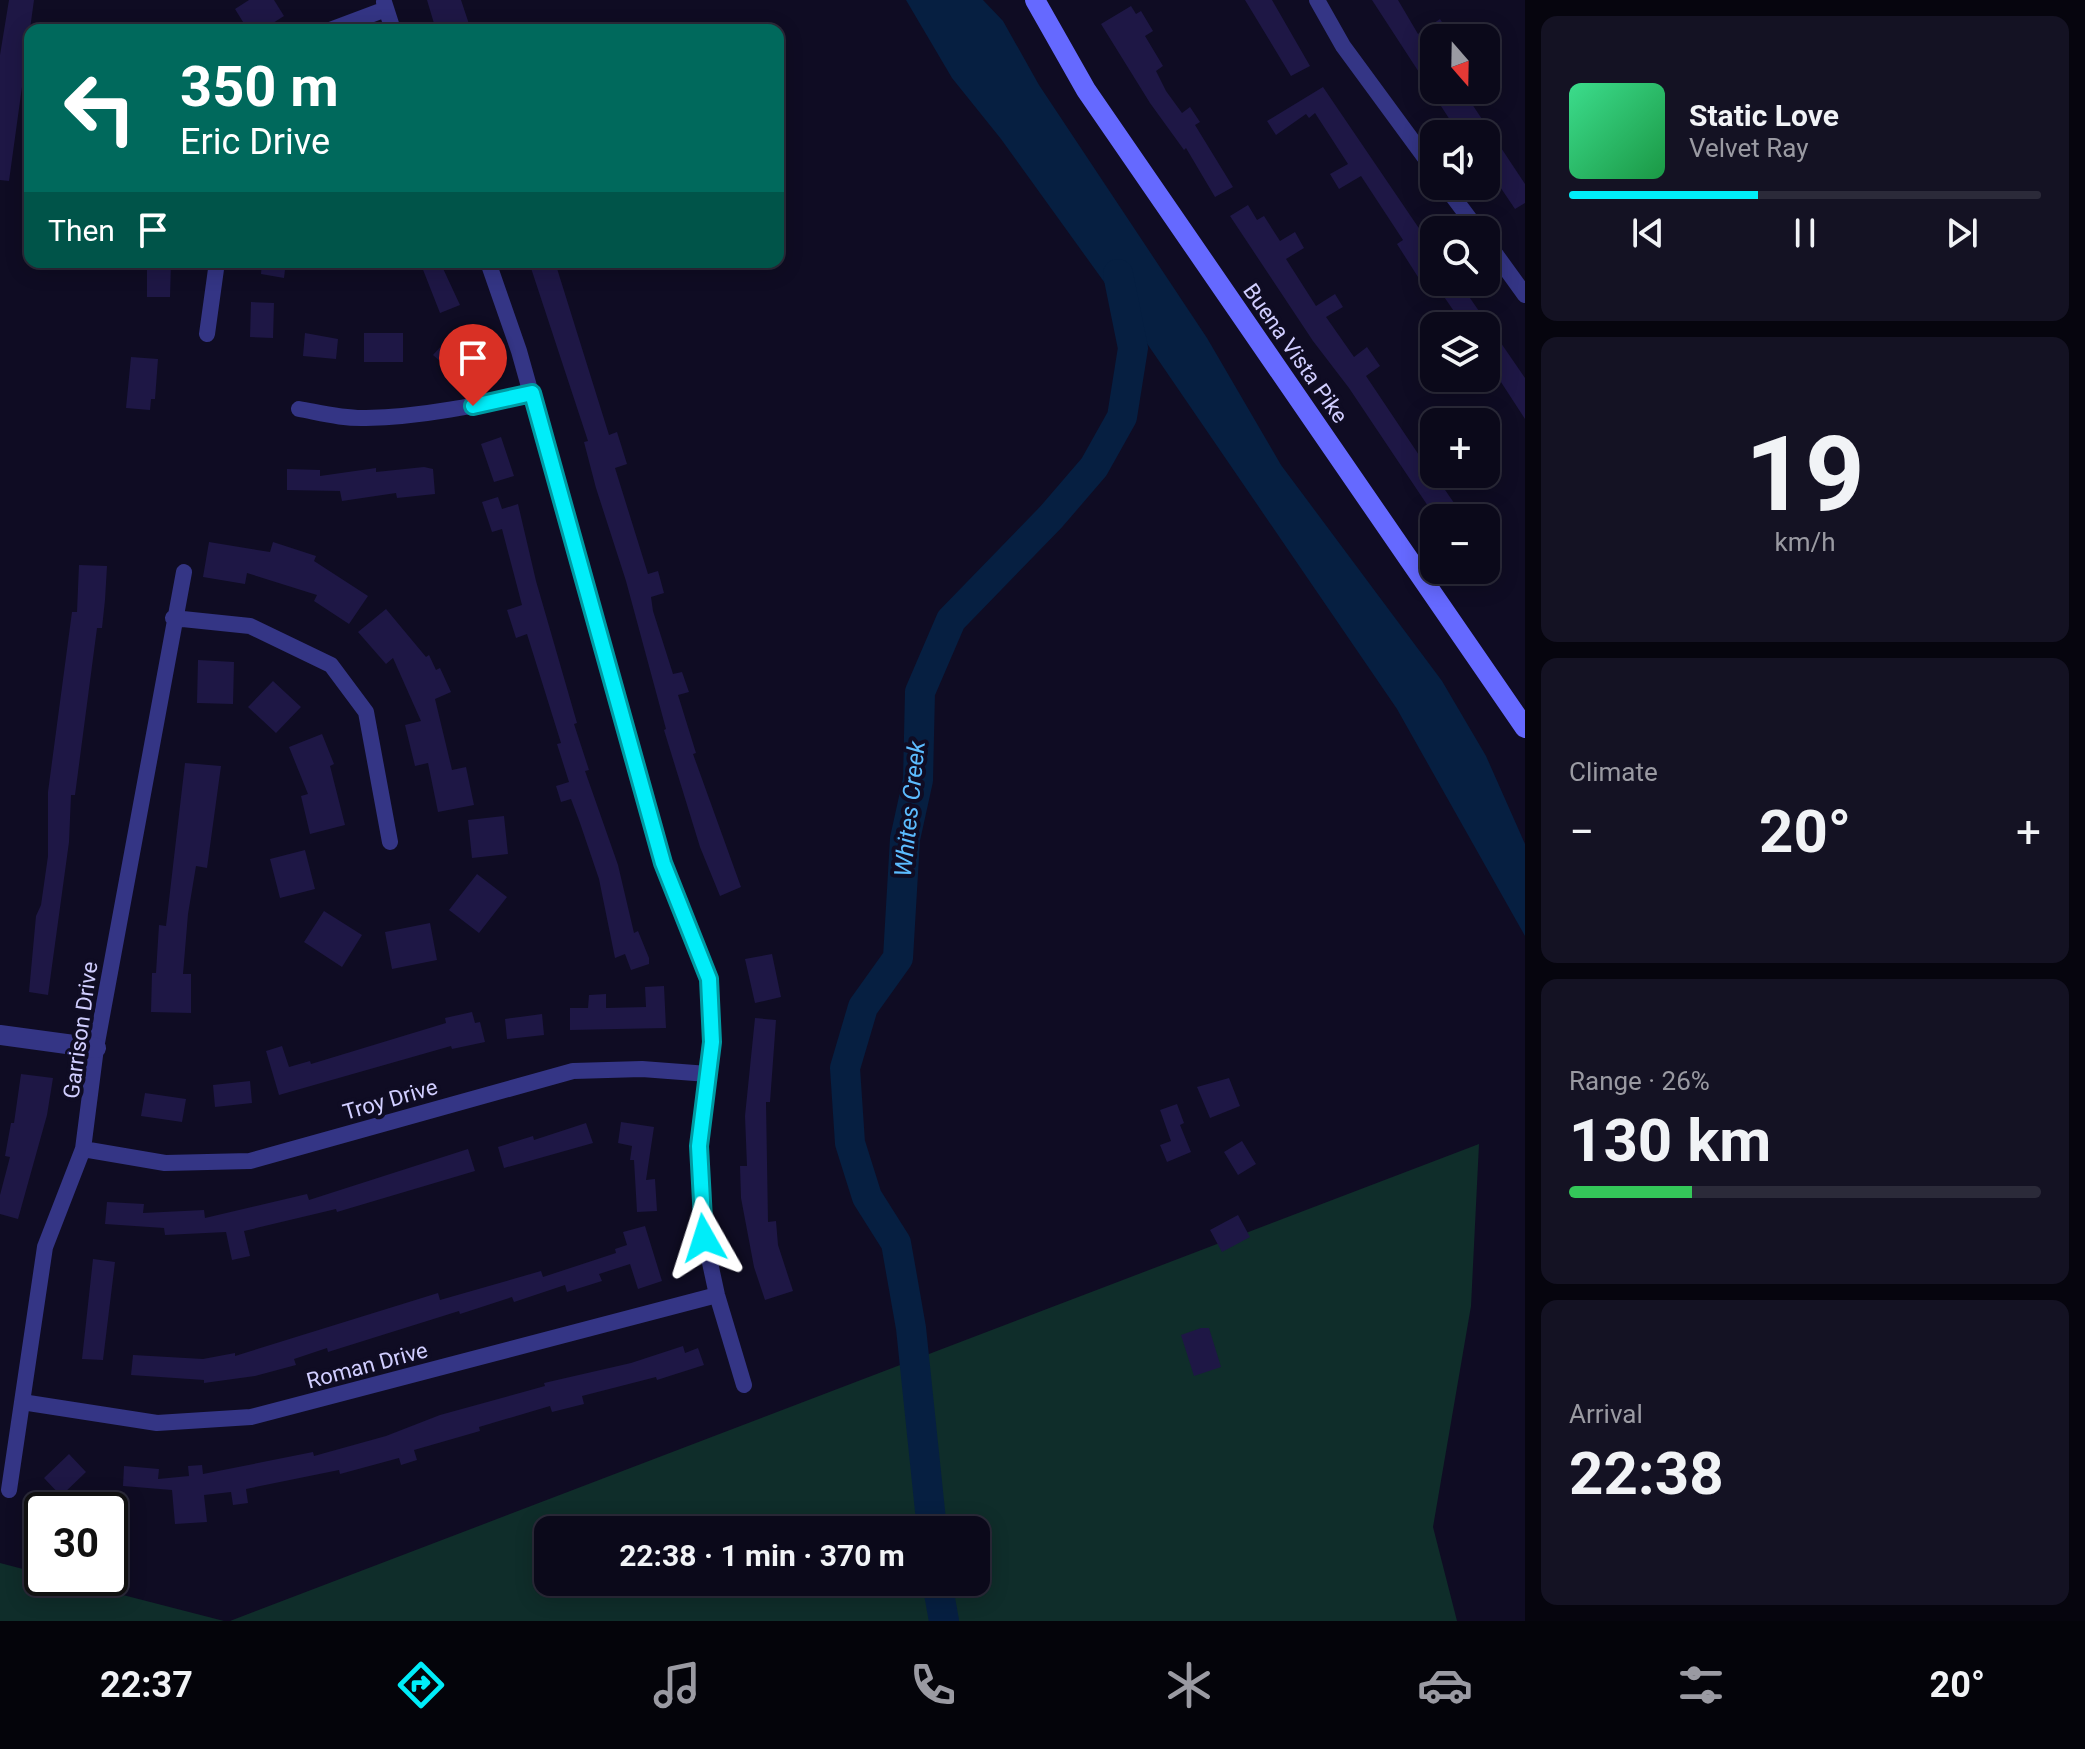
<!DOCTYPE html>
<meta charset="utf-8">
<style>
body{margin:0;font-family:Roboto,sans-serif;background:#141223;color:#f1f3f6;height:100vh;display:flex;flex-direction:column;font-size:30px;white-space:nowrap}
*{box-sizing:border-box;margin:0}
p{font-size:26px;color:#9a9aa2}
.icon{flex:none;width:44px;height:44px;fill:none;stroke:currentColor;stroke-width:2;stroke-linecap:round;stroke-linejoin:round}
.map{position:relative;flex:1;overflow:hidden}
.side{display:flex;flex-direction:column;gap:16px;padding:16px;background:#06050e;width:560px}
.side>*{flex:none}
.hud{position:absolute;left:24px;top:24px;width:760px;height:244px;border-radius:16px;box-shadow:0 4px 20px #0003,0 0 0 2px #2b2a39;background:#00695c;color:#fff;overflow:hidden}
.needle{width:52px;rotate:160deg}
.buttons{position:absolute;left:1420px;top:24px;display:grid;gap:16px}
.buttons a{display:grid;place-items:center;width:80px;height:80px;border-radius:16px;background:#0b091a;box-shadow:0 4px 20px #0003,0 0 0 2px #2b2a39;font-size:40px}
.speed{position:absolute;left:24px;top:1492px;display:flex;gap:16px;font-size:40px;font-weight:700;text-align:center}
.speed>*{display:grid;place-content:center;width:104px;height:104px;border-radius:50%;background:#0b091a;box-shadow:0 4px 20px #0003,0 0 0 2px #2b2a39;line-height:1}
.speed .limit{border:4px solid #111;border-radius:12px;background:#fff;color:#111}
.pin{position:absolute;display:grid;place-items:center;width:68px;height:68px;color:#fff;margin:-82px -34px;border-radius:50% 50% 50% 0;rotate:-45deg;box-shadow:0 0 8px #0007}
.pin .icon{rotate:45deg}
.me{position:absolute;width:88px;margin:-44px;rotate:354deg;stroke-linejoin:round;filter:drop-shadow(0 0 6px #0008)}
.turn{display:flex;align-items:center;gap:28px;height:168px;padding:0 24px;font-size:36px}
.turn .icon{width:104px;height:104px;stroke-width:2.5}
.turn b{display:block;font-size:56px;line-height:68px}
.then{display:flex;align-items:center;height:76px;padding:0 24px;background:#0003;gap:16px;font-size:30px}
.big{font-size:60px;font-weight:700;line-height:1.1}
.side .card{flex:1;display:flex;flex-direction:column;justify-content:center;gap:12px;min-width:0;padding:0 28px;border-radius:16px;background:#141223}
.side .dial{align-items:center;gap:0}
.dial b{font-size:104px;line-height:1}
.song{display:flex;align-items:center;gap:24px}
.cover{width:96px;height:96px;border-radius:12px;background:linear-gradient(135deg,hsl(150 70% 55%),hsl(140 70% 35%))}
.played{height:8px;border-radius:4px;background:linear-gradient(90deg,#00edf9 40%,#2b2a39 40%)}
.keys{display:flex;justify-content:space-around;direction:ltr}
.heat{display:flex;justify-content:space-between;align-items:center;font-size:44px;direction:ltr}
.charge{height:12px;border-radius:6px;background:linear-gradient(90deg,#34c759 26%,#2b2a39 0)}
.trip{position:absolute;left:534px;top:1516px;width:456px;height:80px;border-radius:16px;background:#0b091a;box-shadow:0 4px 20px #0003,0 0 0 2px #2b2a39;font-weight:700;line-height:80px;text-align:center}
.dock{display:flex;height:128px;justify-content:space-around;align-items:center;background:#04040a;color:#9a9aa2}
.dock .icon{width:56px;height:56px}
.dock .current{color:#00edf9}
.dock b{font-size:36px;color:#f1f3f6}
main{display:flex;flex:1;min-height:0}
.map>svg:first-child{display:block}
.green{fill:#0f2d2a;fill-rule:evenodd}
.water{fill:#061f41}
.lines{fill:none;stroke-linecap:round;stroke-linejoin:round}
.river{stroke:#061f41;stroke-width:30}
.building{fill:#1e1745}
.minor{stroke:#343585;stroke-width:16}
.tertiary{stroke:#343585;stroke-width:20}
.secondary{stroke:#6569ff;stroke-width:20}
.route-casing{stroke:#009aa2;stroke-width:20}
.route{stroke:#00edf9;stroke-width:14}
.labels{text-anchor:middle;stroke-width:8;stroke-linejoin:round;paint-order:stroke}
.street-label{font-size:22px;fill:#d1ceff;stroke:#0f0c23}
.water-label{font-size:24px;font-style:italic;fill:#5cbcff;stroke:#0f0c23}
</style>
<main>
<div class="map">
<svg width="1525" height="1621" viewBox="0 0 1525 1621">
<rect width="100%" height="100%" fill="#0f0c23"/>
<path class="green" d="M1479,1144L1471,1306L1433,1527L1457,1621H230ZM548,1530H976V1582H548Z
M0,1563L42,1574V1578H57L224,1621H0Z"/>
<path class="water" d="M906,0H983L1003,21L1039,85L1207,338L1281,465L1442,681L1486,756L1525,844V936L1397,709L1120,304L1001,139L952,78Z"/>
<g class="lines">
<path class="river" d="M932,1530L911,1328L896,1243L867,1197L850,1143L845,1068L863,1007L898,958L905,839L918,780L920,692L951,620L1051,517L1094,467L1122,417L1133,348L1118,274
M937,1582L944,1621"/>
</g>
<path class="building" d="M9,0H34L9,181L0,180V55Z
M249,0H274L284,16L262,30H248L235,9Z
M427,0H461L471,30H436Z
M1245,0H1272L1310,66L1291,76Z
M1372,0H1398L1418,34L1440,19L1452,38H1434V90H1486L1470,101L1525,184V203L1515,209L1486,166V134H1467L1457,119L1452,123Z
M1131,6L1136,14L1141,11L1153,31L1145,36L1163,66L1156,71L1166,91L1182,113L1190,107L1200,122L1195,125L1233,187L1215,197L1186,148L1184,150L1150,103L1101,24Z
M1323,87L1431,246L1426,249L1434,266L1418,277L1397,244L1403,240L1361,176L1339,189L1330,174L1348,164L1315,113L1309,118L1306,114L1276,135L1267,121Z
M1248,205L1257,220L1264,216L1280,241L1295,232L1304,248L1286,259L1316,306L1335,294L1343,307L1326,317L1354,357L1367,347L1380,366L1366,376L1425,464L1434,458V474L1461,513L1454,518H1436L1349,388L1313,341L1230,216Z
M262,262H286L284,278L261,274Z
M420,262H440L460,305L440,313Z
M529,262H555L609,435L617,432L627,464L615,468L648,574L658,571L664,593L651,597L653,611L673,674L682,672L689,692L678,695L696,753L693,754L741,887L720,896L700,847L664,730L666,729L626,581L596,488L584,442L588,441Z
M147,263H171L170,297H147Z
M1434,282H1459L1525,378V419L1486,359V326H1464Z
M251,302L274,303L273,338L250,337Z
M456,330L472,345L450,370L433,355Z
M305,333L338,339L336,359L303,356Z
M364,333H403V362H364Z
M131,357L158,359L155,399H151L150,410L126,408Z
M501,437L514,476L494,482L481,444Z
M424,467L433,469L435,494L397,498L396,493L342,501L340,491L287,490V469L320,470V476L376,468V472Z
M498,497L502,509L518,504L536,581L577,723L574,724L589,770L585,771L618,865L634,933L638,931L649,958V964L631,970L625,954L615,958L599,879L580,823L571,799L561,802L556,786L569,782L557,744L561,743L527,634L516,638L507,610L522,605L502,529L492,532L482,502Z
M209,542L270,552L273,542L316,556L314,561L368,596L349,624L314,601L317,595L247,573L245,584L203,577Z
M79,565L107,566L105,600L102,628H97L75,795H71L69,842L48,995L29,992L36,916L41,905L48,856V792L72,612H77Z
M386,609L426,657L429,655L436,670L440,668L451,692L435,699L452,770L466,767L474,805L438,812L428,763L415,766L405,725L421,721L393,658L386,664L358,632Z
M198,660L234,662L233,704L197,703Z
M273,681L301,707L276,733L248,707Z
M322,734L334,764L330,766L345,825L310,834L301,796L308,794L289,747Z
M185,763L221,766L207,868L196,866L188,914L183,974H191V1013L151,1012L152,973H156L159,925L166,926Z
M504,816L508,854L472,858L468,820Z
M305,850L315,889L280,898L270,859Z
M477,874L507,897L479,933L449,910Z
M324,911L362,935L342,967L304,942Z
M430,923L437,960L392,969L385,932Z
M772,954L781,997L755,1003L745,959Z
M664,986L666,1028L570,1030V1008H588L589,995L606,994V1008L646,1007L645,987Z
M472,1012L475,1023L480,1022L485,1042L452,1049L451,1046L279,1095L266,1051L282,1046L289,1067L310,1061L311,1064L446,1023L445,1018Z
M542,1014L544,1035L507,1039L505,1019Z
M755,1018L776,1020L770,1102H766L768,1222L776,1221L778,1245L793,1291L765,1300L754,1267L741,1198L740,1166H747L745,1116Z
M21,1074L53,1078L47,1115L18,1219L0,1214V1195L10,1157L5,1156L11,1123H14Z
M1229,1078L1240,1106L1210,1118L1197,1087Z
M250,1081L252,1103L215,1107L213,1085Z
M145,1093L186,1099L182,1122L141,1116Z
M1177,1104L1184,1123L1180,1125L1191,1152L1167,1162L1160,1145L1171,1141L1160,1110Z
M621,1122L654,1127L646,1180L655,1179L657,1211L637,1212L634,1160H630L632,1146L618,1143Z
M586,1123L593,1143L504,1168L498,1147L533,1136L534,1140Z
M1242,1141L1256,1164L1238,1175L1224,1152Z
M468,1149L475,1171L337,1212L336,1209L244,1231L250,1256L232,1260L226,1232L165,1235L164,1228L105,1224L107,1202L144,1204L143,1213L204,1210L205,1218L307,1194L309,1200Z
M1238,1215L1250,1237L1222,1252L1210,1230Z
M645,1226L662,1281L638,1289L630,1264L599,1274L602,1281L567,1292L565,1285L514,1302L512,1297L460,1314L459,1311L328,1352L327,1348L294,1359L296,1365L255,1376L204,1383V1380L131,1375L133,1355L203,1359L235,1353V1356L438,1293L440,1300L541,1271L543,1277L616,1253L615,1249L627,1245L623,1232Z
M93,1259L115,1262L103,1360L82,1359Z
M1201,1328H1209L1221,1367L1194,1376L1181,1335Z
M683,1346L685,1353L698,1348L704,1365L657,1380L656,1377L582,1396L584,1404L552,1412L550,1406L479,1427L480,1431L414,1450L417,1460L401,1465L399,1458L340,1474L339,1470L246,1489L248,1503L233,1505L231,1492L204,1495L207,1522L175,1524L172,1490L123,1486L124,1466L159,1469L158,1479L189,1476L188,1466L202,1465L203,1474L313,1452L314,1456L386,1436L440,1415L545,1386L544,1383L631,1363Z
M69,1454L86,1472L61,1496L44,1478Z"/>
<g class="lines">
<path class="minor" d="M1317,0L1343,46L1434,170
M384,2L393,30
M330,30L386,9
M1445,186L1478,230
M1486,241L1525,295
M488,262L519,351L663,863L709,979L712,1042L699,1146L701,1221L717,1295L744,1385
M207,334L217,262
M299,409C321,413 344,419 366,418C422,417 478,405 532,393
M173,618L250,626L331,665L366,712L390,842
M83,1149L165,1163L250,1161L573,1071L642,1069L708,1074
M22,1402L157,1423L251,1417L717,1295
M9,1490L45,1247L83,1149L96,1048L184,572"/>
<path class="tertiary" d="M0,1035L96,1048"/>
<path class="secondary" d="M1035,0L1086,90L1525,728"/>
</g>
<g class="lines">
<defs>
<path id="route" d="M473,406L532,393L663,863L709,979L712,1042L699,1146L704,1238"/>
</defs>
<use href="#route" class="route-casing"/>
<use href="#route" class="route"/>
</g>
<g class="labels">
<g class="street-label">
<text transform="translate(1296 353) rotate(55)" y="8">Buena Vista Pike</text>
<text transform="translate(80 1030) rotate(-82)" y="8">Garrison Drive</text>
<text transform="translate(390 1099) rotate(-16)" y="8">Troy Drive</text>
<text transform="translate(367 1365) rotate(-15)" y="8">Roman Drive</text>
</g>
<g class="water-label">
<text transform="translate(910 809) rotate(-84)" y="8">Whites Creek</text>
</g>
</g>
</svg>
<div class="buttons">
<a><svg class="needle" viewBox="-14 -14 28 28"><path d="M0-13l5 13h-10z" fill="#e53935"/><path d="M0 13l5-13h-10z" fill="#9a9aa2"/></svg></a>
<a><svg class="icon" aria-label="sound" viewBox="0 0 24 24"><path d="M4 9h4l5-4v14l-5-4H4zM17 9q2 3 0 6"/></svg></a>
<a><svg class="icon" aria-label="search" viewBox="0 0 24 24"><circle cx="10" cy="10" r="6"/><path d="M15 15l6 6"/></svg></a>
<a><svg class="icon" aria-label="layers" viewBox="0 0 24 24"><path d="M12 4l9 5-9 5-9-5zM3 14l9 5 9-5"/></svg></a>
<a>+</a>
<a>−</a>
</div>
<div class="speed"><div class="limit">30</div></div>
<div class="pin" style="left:473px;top:406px;background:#d93025"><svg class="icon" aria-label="arrive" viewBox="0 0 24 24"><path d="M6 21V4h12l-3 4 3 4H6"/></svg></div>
<svg class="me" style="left:704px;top:1238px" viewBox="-20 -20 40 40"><path d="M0-17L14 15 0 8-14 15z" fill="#00edf9" stroke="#fff" stroke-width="4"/></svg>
<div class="trip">22:38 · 1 min · 370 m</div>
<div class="hud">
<div class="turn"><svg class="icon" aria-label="left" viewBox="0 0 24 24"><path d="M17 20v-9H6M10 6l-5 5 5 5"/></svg><div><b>350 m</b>Eric Drive</div></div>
<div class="then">Then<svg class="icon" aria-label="arrive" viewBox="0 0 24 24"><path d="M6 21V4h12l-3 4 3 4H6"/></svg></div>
</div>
</div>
<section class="side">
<div class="card">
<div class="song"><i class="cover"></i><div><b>Static Love</b><p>Velvet Ray</p></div></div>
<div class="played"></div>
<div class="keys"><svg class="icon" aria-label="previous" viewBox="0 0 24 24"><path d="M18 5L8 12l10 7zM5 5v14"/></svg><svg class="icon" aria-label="pause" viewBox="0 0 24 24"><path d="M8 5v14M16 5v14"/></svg><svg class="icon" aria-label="next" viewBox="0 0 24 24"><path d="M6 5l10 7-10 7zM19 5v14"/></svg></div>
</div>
<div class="card dial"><b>19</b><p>km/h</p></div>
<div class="card"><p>Climate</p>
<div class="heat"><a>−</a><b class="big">20°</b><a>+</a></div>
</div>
<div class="card"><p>Range · 26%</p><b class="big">130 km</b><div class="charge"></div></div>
<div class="card"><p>Arrival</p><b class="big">22:38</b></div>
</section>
</main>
<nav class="dock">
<b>22:37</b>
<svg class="icon current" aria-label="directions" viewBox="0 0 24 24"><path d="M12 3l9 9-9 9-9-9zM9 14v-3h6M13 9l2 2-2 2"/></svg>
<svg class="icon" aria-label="music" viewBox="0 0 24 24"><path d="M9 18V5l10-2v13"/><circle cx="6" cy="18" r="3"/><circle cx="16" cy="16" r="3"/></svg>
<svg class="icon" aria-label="phone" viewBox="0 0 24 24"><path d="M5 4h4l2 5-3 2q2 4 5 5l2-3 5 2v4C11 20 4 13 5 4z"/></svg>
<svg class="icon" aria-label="climate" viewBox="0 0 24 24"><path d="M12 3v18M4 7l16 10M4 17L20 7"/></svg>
<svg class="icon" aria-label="car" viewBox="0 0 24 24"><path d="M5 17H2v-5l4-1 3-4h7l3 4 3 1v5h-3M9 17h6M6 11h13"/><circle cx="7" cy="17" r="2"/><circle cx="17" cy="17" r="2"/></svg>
<svg class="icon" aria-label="filters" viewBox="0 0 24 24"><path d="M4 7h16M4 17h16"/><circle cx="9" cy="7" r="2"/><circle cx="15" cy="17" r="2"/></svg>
<b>20°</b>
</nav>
